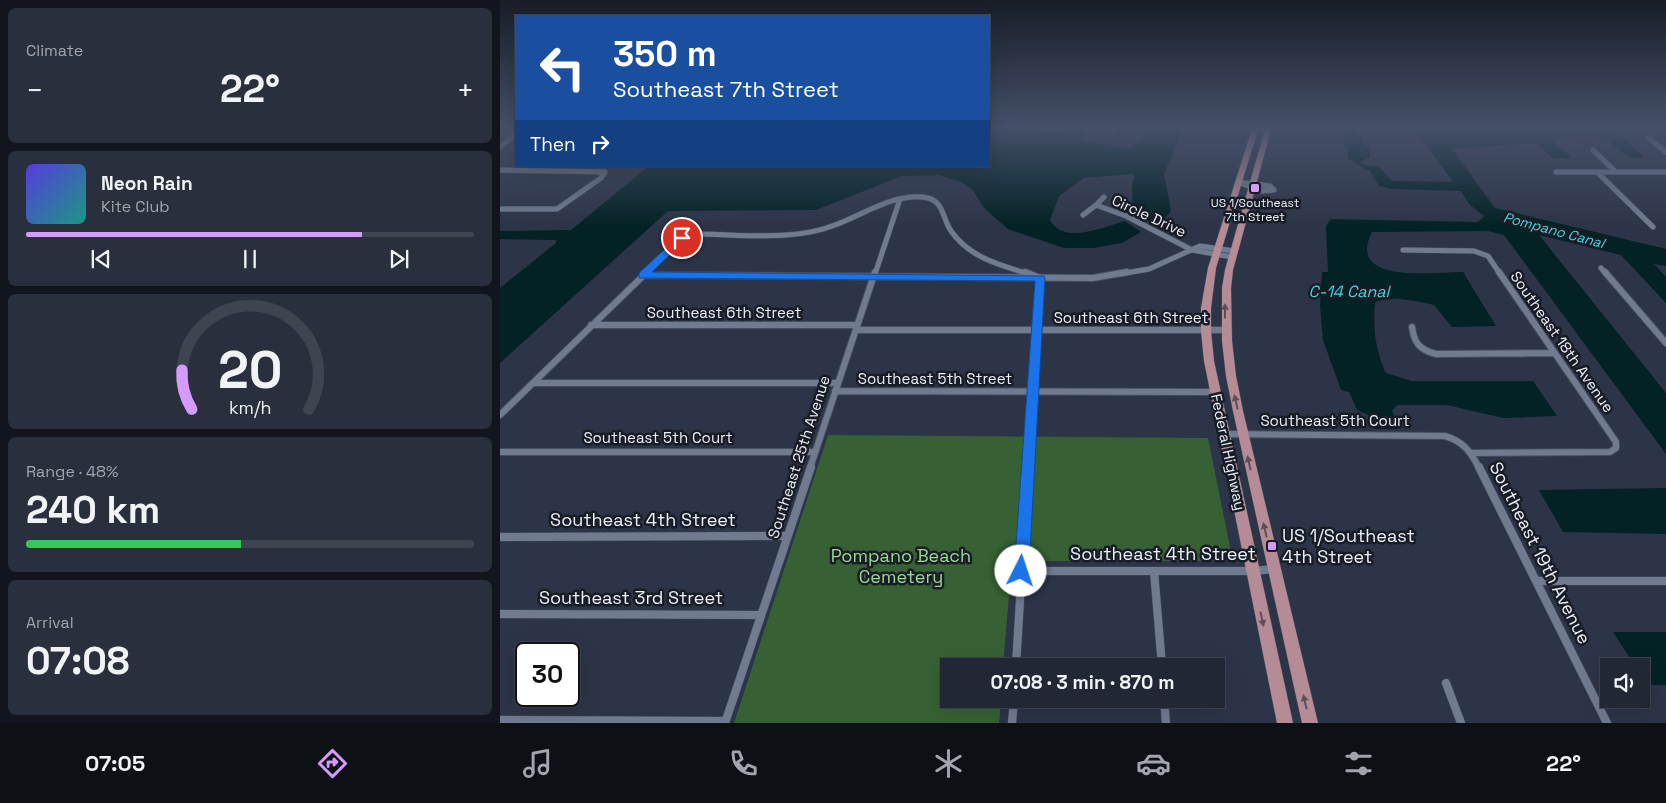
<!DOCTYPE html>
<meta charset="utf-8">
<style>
body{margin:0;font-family:"Space Grotesk",sans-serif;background:#292f3d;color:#f1f3f6;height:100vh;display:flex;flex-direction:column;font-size:19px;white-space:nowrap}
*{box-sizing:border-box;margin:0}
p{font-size:16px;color:#a2a5ad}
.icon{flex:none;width:28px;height:28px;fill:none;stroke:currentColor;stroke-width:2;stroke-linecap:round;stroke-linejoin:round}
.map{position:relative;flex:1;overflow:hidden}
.details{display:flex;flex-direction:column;gap:8px;padding:8px;background:#12151d;width:500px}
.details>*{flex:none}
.guide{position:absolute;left:15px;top:15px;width:475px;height:152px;border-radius:0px;box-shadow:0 5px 20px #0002,0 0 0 1px #3e4450;background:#1a4fa0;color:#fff;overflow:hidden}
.tools{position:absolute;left:1100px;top:658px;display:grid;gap:10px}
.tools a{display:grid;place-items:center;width:50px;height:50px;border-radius:0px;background:#212735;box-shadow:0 5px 20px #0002,0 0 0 1px #3e4450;font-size:25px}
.speed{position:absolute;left:15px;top:642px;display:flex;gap:10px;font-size:25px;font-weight:700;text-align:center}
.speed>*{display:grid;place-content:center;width:65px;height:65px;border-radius:50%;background:#212735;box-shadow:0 5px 20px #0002,0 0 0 1px #3e4450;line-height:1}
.speed .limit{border:2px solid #111;border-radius:8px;background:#fff;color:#111}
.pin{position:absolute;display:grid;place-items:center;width:42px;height:42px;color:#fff;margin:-21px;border:2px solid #fff;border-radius:50%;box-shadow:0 1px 5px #0007}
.me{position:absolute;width:55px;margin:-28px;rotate:4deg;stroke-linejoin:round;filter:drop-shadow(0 0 4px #0008)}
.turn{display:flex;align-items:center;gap:18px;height:105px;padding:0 15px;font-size:22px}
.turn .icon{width:65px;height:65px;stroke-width:2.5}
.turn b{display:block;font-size:35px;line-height:42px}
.then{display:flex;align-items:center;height:48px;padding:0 15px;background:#0003;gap:10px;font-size:19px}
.big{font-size:38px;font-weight:700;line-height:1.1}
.details .widget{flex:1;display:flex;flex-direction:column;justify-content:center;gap:8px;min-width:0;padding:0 18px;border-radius:8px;background:#292f3d}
.details .dial{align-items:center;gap:0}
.dial svg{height:130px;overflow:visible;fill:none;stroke:#3e4450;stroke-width:7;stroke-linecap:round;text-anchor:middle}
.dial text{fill:#f1f3f6;stroke:none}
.song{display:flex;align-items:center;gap:15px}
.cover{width:60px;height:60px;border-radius:8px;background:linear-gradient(135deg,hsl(250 70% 55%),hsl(170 70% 35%))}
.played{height:5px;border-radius:2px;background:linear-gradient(90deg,#d59bfa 75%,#3e4450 75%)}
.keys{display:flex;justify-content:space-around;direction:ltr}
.heat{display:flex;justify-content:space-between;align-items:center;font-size:28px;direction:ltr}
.charge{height:8px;border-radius:4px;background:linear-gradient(90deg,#34c759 48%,#3e4450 0)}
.trip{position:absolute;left:440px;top:658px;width:285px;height:50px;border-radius:0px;background:#212735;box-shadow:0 5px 20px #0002,0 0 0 1px #3e4450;font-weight:700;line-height:50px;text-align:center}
.menu{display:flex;height:80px;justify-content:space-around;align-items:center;background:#0d1015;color:#a2a5ad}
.menu .icon{width:35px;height:35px}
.menu .on{color:#d59bfa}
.menu b{font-size:22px;color:#f1f3f6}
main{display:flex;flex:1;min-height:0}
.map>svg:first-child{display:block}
.green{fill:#376134}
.water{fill:#032225}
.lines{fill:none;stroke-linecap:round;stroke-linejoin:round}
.minor-far2-casing{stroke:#474f5e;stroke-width:6}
.minor-far1-casing{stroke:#474f5e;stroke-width:8}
.minor-casing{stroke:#474f5e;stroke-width:9}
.primary-casing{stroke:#474f5e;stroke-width:1}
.minor-far2{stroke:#717b90;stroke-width:5}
.minor-far1{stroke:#717b90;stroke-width:6}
.minor{stroke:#717b90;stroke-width:8}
.primary{fill:#b58c95;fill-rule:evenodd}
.oneway{fill:#5f4e57}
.route{fill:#1a73e8;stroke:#114b97}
.poi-dot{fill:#d59bfa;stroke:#181c24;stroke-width:2}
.labels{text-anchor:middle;stroke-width:5;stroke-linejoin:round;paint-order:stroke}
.far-poi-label{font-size:12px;fill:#eaf0fc;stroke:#181c24}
.far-water-label{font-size:14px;font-style:italic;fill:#45d6e2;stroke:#181c24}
.street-label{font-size:15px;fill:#eaf0fc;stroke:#181c24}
.water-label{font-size:16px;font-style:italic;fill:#45d6e2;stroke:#181c24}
.near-street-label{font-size:18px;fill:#eaf0fc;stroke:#181c24}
.near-poi-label{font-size:18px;fill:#eaf0fc;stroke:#181c24;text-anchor:start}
.near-park-label{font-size:18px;fill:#97da92;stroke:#181c24}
</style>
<main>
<section class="details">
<div class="widget"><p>Climate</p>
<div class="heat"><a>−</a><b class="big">22°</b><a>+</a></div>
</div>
<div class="widget">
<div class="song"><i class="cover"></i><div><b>Neon Rain</b><p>Kite Club</p></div></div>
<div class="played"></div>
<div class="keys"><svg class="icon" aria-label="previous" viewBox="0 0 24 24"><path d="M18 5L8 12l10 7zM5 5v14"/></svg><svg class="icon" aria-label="pause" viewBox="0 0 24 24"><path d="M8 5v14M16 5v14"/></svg><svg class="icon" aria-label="next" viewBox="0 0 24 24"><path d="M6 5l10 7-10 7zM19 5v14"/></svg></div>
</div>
<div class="widget dial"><svg viewBox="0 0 100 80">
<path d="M14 69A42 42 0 1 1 86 69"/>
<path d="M14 69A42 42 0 0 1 8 45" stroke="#d59bfa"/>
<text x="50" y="56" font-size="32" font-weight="700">20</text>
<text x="50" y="72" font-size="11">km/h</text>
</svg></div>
<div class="widget"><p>Range · 48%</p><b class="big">240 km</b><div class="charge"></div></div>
<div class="widget"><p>Arrival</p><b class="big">07:08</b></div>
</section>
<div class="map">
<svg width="1166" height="723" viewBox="0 0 1166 723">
<rect width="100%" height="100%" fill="#2c3447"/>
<path class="green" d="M328,435L708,438L731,552L721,561H512L503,666H449V699H501L499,723H234Z"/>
<path class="water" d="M489,126H511L561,134L568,126H589L580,140L628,148C639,147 642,134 647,126H687L684,127L664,174L671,211L658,226L633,212L632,184L635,177L632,174L584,178L559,196L550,220C564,246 605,226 625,221L641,232L622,243L594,248H564L508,229L484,208L473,190L461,182L439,175L402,176L316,210L168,211L0,363V288L56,243V240L0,239V231L71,230L149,166H489Z
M843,126H857V134L862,135L863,145L868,146L870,157L861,162L866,166L879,167L892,181L953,182L913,126H977L1005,129L1034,126H1118L1113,129L1143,156L1141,158C1121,158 1120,146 1104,139C1089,132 1073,136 1057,139L1055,143L1070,156L1068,158H1052L1039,145L1030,143L952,149L995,208L1166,249V266L1154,264L1166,277V303L1121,255L1039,235L1166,393V454L1004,235L988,231L872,232C845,285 935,272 963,272L996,326L952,327L934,305C917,302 891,294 875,303C873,328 875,350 886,373L912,381H1033L1057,416L1003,418L947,405H898L892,410L898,429H875L869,415L857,410L849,392L841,390L823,340L820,306L822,272H828L826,226L831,219L978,222L984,216L969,204L961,191L891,189L879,186L870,171L863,168L848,158V148L844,146L845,133Z
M1166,488V534L1063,532L1039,490Z
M1113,632H1166V685H1147L1141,676V666H1135Z"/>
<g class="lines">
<defs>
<path id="minor-far2" d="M613,130L615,126
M1149,138L1166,152
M0,147L16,134
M1093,150L1116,172
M0,170L105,172
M1056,172H1166
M1097,172L1153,227
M738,182L770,186L774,190L761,191Z
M596,205L604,197
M0,209H57L101,178L105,172
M583,215L596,205L626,216L692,250L732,257
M903,250L974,251L988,256L1000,274
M1101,268L1106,274
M145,274L182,238L195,234C240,234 292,242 335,225C363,215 397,191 428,198C444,202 443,220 451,231C470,258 500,265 529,274
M375,274L400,199
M620,274L649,269L700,246L734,251"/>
<path id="minor-far1" d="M525,272L540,278
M1105,272L1166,343
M143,275L593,278L627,272
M91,325H357
M912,327C914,343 920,350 936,354L1054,353
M356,330H725
M33,383H338
M335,391L715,392
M0,415L147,272
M724,434L945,436C963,441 971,452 979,468
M0,452H315
M972,453L1110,452L1116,448V442L999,272
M310,468L375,272
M528,468L540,278"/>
<path id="minor" d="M979,467L1107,723
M0,537L287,536
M521,571H752L774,569
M654,571L662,666
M1036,581H1166
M0,614L261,615
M516,666L528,467
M946,683L961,723
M664,699L666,723
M0,720L225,721
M225,723L311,467
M512,723L514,699"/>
<path id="primary" d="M753,126H759L716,268L711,308V331L714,361L793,723H777L704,361L701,331V308L708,268Z
M766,126H772L733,270L731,288L732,341L736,376L743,411L818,723H802L733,411L726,376L722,341V288L725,270Z"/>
</defs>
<use href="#minor-far2" class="minor-far2-casing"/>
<use href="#minor-far1" class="minor-far1-casing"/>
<use href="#minor" class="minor-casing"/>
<use href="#primary" class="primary-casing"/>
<use href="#minor-far2" class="minor-far2"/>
<use href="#minor-far1" class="minor-far1"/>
<use href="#minor" class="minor"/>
<use href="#primary" class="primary"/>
</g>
<defs><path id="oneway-solid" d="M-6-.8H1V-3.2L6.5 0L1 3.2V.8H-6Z" transform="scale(1.25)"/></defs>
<g class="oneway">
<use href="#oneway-solid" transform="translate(725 311) rotate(-90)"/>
<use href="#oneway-solid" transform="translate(736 402) rotate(-102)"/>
<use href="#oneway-solid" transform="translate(749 463) rotate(-103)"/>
<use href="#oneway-solid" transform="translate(765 530) rotate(-103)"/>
<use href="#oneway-solid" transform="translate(762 619) rotate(78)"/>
<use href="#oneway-solid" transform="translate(805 702) rotate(-103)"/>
</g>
<linearGradient id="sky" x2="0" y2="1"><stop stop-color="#181d27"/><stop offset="0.56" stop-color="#455069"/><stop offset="1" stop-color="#455069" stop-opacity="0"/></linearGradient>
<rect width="1166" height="227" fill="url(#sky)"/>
<path class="route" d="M182,235L185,236V240L152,272L544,276L545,278L529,571L527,576L521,578L516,576L514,571L535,281L139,278V273L179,236Z"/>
<g class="poi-dot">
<rect x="750" y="183" width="10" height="10" rx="2.5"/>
<rect x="767" y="541" width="10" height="10" rx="2.5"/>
</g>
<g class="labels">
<g class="far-poi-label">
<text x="755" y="207">US 1/Southeast<tspan x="755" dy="14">7th Street</tspan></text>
</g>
<g class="far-water-label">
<text transform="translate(1054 230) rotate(15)" y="5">Pompano Canal</text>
</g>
<g class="street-label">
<text transform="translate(649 216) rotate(25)" y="5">Circle Drive</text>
<text x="224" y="318">Southeast 6th Street</text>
<text x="631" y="323">Southeast 6th Street</text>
<text transform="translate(1062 342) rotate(55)" y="5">Southeast 18th Avenue</text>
<text x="435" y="384">Southeast 5th Street</text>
<text x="835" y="426">Southeast 5th Court</text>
<text x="158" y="443">Southeast 5th Court</text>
<text transform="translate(728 452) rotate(78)" y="5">Federal Highway</text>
<text transform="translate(299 457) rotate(-72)" y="5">Southeast 25th Avenue</text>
</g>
<g class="water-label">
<text x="849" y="297">C-14 Canal</text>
</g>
<g class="near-street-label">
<text x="143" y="526">Southeast 4th Street</text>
<text transform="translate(1040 553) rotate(63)" y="6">Southeast 19th Avenue</text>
<text x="663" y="560">Southeast 4th Street</text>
<text x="131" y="604">Southeast 3rd Street</text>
</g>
<g class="near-poi-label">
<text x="782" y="542">US 1/Southeast<tspan x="782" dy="21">4th Street</tspan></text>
</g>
<g class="near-park-label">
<text x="401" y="562">Pompano Beach<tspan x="401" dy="21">Cemetery</tspan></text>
</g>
</g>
</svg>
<div class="tools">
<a><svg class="icon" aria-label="sound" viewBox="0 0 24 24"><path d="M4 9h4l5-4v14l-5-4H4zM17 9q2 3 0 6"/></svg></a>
</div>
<div class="speed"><div class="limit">30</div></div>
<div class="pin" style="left:182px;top:238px;background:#d93025"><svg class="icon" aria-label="arrive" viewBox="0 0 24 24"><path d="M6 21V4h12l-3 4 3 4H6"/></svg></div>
<svg class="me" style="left:521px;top:571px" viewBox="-20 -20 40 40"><circle r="19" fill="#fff"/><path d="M0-13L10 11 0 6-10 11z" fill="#1a73e8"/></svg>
<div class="trip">07:08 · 3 min · 870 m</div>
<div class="guide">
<div class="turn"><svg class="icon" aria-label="left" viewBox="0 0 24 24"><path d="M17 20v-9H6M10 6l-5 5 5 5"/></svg><div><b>350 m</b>Southeast 7th Street</div></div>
<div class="then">Then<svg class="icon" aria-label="right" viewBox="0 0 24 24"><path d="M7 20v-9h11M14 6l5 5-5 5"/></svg></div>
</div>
</div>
</main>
<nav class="menu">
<b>07:05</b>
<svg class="icon on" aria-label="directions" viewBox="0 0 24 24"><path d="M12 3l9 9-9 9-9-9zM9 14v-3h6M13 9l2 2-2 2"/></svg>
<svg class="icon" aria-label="music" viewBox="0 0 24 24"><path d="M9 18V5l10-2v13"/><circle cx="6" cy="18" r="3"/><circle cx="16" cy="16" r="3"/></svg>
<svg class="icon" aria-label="phone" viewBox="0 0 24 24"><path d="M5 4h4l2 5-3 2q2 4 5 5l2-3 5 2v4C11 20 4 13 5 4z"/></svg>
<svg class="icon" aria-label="climate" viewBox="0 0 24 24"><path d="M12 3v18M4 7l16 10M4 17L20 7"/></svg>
<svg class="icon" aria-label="car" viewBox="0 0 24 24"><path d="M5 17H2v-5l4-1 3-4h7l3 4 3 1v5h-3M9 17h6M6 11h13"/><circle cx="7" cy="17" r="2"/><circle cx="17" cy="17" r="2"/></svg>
<svg class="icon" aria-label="filters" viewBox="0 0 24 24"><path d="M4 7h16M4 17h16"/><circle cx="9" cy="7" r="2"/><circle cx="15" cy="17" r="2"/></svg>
<b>22°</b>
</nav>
